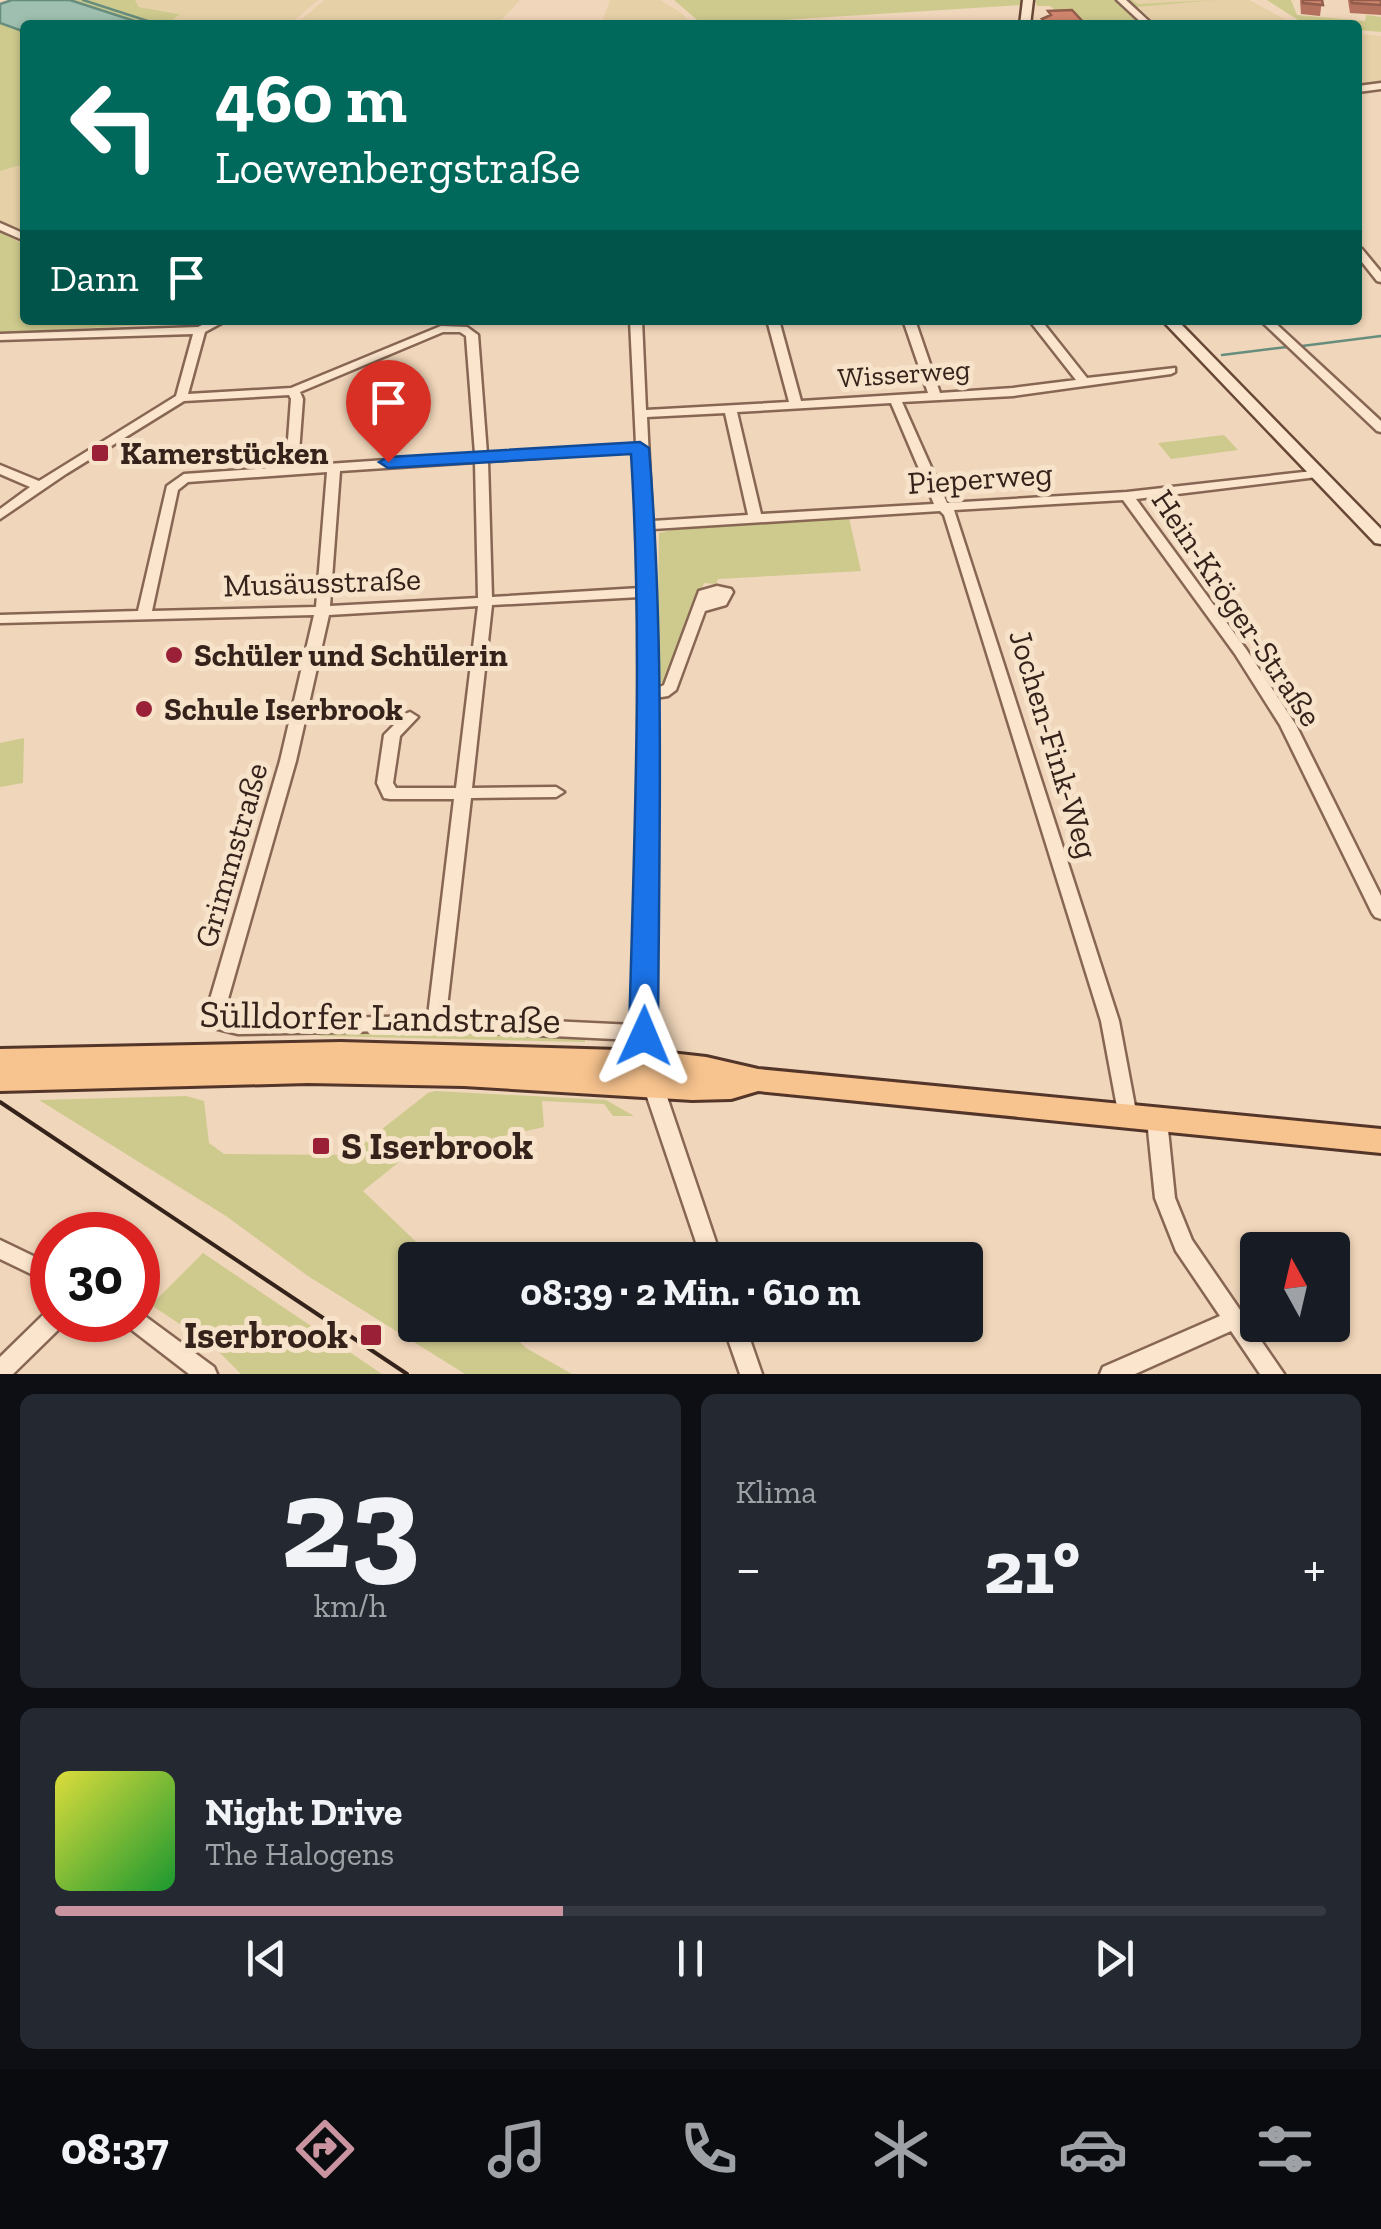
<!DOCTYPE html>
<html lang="de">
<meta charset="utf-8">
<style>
body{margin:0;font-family:"Zilla Slab",serif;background:#242831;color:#f1f3f6;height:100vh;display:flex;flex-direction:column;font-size:38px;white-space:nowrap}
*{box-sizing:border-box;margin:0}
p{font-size:32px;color:#9ea1a6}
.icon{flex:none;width:55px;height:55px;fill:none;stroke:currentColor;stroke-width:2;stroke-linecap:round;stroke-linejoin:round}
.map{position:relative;height:1374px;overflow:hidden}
.side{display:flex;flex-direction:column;gap:20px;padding:20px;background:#0d0f14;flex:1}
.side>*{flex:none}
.banner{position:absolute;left:20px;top:20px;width:1342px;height:305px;border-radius:10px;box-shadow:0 2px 8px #0004;background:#00695c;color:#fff;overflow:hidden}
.needle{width:65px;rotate:352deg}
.controls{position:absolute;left:1240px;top:1232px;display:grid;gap:20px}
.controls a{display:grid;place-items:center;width:110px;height:110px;border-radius:10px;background:#171b24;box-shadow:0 2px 8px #0004;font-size:50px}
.speed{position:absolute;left:30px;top:1212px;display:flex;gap:20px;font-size:50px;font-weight:700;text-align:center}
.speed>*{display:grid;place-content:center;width:130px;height:130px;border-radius:50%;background:#171b24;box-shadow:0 2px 8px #0004;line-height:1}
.speed .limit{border:15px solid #d22;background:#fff;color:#111}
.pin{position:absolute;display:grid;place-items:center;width:85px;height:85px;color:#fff;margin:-102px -42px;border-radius:50% 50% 50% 0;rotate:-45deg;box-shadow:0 0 10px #0007}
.pin .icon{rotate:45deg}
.me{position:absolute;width:110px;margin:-55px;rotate:1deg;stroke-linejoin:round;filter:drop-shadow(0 0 8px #0008)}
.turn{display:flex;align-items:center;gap:35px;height:210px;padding:0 30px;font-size:45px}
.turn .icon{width:130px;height:130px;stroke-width:2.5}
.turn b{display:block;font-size:70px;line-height:85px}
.then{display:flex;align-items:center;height:95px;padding:0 30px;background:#0003;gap:20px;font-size:38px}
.big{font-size:75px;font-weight:800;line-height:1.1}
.side .card{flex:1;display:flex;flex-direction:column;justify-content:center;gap:15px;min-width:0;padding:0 35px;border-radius:15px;background:#242831}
.side .dial{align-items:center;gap:0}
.dial b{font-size:130px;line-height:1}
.song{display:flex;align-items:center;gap:30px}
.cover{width:120px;height:120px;border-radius:15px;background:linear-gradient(135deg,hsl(60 70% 55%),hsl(130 70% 35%))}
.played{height:10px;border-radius:5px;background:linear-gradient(90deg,#c994a0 40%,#363941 40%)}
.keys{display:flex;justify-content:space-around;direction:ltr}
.heat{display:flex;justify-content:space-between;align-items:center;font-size:55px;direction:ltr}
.side .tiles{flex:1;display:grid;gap:20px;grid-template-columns:1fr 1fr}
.card:last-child{grid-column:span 2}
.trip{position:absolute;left:398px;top:1242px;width:585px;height:100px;border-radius:10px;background:#171b24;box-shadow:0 2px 8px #0004;font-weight:800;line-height:100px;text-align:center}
.tab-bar{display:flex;height:160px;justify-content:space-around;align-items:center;background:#090b0e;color:#9ea1a6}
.tab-bar .icon{width:70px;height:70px}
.tab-bar .on{color:#c994a0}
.tab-bar b{font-size:45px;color:#f1f3f6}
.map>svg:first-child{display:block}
.farmland{fill:#e6d0a7}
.green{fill:#ceca8e}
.water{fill:#9fc0b0;stroke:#668d7d;stroke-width:2.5}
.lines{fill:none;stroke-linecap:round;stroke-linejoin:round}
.stream{stroke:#668d7d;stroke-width:2.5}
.street-casing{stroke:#876654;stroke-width:5}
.secondary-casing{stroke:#694737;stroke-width:5}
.primary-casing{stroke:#543529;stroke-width:6}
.street{fill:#fbe5cd;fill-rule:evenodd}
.secondary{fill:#fbe5cd;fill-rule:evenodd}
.primary{fill:#f7c38e;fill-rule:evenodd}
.tram{stroke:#35221a;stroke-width:4}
.wall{fill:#b4725e}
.building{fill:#d1856d;stroke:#925d4c;stroke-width:2.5}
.route{fill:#1a73e8;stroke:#114b97;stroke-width:2.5}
.poi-dot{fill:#992037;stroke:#f7e2ca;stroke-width:4}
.labels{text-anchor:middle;stroke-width:10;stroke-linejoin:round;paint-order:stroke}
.far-street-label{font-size:28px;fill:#35221a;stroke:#f7e2ca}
.poi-label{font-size:32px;font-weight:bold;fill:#35221a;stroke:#f7e2ca;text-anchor:start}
.street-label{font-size:32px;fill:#35221a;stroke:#f7e2ca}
.near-street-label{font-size:38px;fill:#35221a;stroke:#f7e2ca}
.near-poi-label{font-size:38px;font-weight:bold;fill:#35221a;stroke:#f7e2ca;text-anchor:start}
</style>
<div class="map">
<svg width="1381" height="1374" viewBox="0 0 1381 1374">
<rect width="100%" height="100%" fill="#f0d6ba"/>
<path class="farmland" d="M135,0H318L289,25H165L179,13L139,7Z
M324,0H520L497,25H295Z
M610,0H660L683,14L692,25H601Z
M1132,0H1249L1296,25H1156Z
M1358,34L1381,36V84L1358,86Z
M25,164V234L0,222V171Z"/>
<path class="green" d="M70,0H135L139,7L180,14L165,25H147Z
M674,0H1021L1022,5L703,25Z
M1035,0H1132L1138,4L1216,0L1137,7L1156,25H1073L1050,6H1037Z
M1267,0H1291L1297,15L1365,21L1366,15L1381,17V32L1358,30V25H1306Z
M0,23L25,32V164L0,171Z
M0,232L25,245V320L180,323L0,333Z
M1224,435L1238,450L1171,459L1158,443Z
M849,518L861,571L718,579L716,584L704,583L665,684L657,689L659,533L677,529Z
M24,738L23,783L0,787V743Z
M388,1030L585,1035V1042L319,1036V1032Z
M435,1091L606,1100L634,1116H613L604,1104L542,1101L544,1127L404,1158L363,1191L435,1260H415V1325H502L526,1348L572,1374H465L308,1276L226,1216L39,1100L186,1096L204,1101L209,1143L224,1154L349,1155L428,1093Z
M203,1253L382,1374H241L213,1346L151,1305Z"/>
<path class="water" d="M12,0H70L147,25H25V32L0,23V4Z"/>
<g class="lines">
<path class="stream" d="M83,0L160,25
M1302,346L1381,336
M1222,355L1287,347"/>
<defs>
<path id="street" d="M1117,0H1126L1153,25H1144Z
M1381,83V89L1358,92V86Z
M0,223L25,234V241L0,230Z
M1358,248L1362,249L1381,272V282L1377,281L1358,257Z
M212,320H227L205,332L188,394L291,388L441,326L467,327L478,335L487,454L636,444L630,320H642L646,410L789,402L767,320H779L801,401L928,393L903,320H915L940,393L1013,388L1076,380L1029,320H1041L1087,378L1175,368V372L1171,374L1013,396L902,402L947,503L1127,492L1322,470V476L1317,477L1136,499L1246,649L1296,725L1381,896V919L1375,917L1372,913L1280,725L1235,654L1123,500L954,510L1119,1021L1137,1117L1134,1123L1127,1125L1120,1123L1101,1021L944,515L940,511L653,529L655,689L664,685L699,591L717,586L731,589L733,592L726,605L705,611L676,690L668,696L655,698L652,1046L656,1063L654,1068L647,1071L640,1068L634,1040L436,1030L238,1034L210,1027L208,1022V1006L280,761L314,615L0,623V615L138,611L167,486L184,474L286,467L291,399L289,395L184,401L66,474L0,519V509L30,487L0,474V465L39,481L176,396L193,334L0,340V334L198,327ZM443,332H460L466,336L475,454L298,466L303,399L300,392ZM891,403L934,504L761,514L737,412ZM725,413L748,515L652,521L647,417ZM636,451L640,588L492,597L488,461ZM475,462L478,598L330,606L340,471ZM327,472L316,607L152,611L178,490L188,482ZM640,597V725L634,1025L446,1016L471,798L556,797L564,792L556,787L472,788L492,605ZM478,606L456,788H396L393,783L400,736L418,717L410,712L405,714L384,735L377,783L384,798L390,799H454L428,1016L238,1020L226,1017V1006L296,761L329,615Z
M1260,320H1272L1381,421V432L1377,431Z
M653,1077L660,1080L663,1085L722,1260H702L643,1085L646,1080Z
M1157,1112L1164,1114L1167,1120L1175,1198L1192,1240L1284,1374H1260L1231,1331L1135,1374H1100L1103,1367L1220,1316L1176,1251L1155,1198L1147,1120L1150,1114Z
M0,1240L52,1265V1284L0,1259Z
M52,1310V1320H64L61,1327L13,1374H0V1357L45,1313Z
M138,1311L214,1367L217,1374H189L128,1327L125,1320H138Z
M723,1325H745L762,1374H740Z"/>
<path id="secondary" d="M1023,0H1033L1030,25H1020Z
M1162,320H1177L1381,529V544L1375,543Z"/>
<path id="primary" d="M341,1042L653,1051L706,1057L758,1069L1381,1129V1153L758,1091L731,1099L692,1100L464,1086L308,1083L0,1091V1049Z"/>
</defs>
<use href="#street" class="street-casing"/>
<use href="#secondary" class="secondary-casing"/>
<use href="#primary" class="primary-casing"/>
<use href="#street" class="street"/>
<use href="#secondary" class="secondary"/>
<use href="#primary" class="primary"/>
<path class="tram" d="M0,1102L407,1374"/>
</g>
<path class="wall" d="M1300,0H1322L1320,16L1301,14Z
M1348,0H1381V15L1350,13Z"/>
<path class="building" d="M1303,0H1322L1323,5L1303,3Z
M1351,0H1381V5L1352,3Z
M1072,10L1086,25H1048L1042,19L1051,15L1048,11Z"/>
<path class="route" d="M640,442L649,448C665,643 659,840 658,1036L653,1044L644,1047L634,1044L629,1036C634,842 643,647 631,454L388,468L379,462L388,457Z"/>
<g class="poi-dot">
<rect x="90" y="443" width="20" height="20" rx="5"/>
<circle cx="174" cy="655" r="10"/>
<circle cx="144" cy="709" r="10"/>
<rect x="311" y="1136" width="20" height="20" rx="5"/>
<rect x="359" y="1323" width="24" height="24" rx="5"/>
</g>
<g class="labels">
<g class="far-street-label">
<text transform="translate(904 373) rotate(-4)" y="10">Wisserweg</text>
</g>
<g class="poi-label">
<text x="120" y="464">Kamerstücken</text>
<text x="194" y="666">Schüler und Schülerin</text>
<text x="164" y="720">Schule Iserbrook</text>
</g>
<g class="street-label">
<text transform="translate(980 478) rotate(-4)" y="11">Pieperweg</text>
<text transform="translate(322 582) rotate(-2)" y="11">Musäusstraße</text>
<text transform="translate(1237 608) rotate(56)" y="11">Hein-Kröger-Straße</text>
<text transform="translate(1054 744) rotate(73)" y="11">Jochen-Fink-Weg</text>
<text transform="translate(231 855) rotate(-74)" y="11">Grimmstraße</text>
</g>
<g class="near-street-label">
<text transform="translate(380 1017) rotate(1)" y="13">Sülldorfer Landstraße</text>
</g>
<g class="near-poi-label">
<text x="341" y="1159">S Iserbrook</text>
<text x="348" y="1348" text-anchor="end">Iserbrook</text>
</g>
</g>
</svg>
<div class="controls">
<a><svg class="needle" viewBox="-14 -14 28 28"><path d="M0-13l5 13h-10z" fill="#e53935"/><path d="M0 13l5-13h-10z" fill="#9ea1a6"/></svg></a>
</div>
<div class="speed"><div class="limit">30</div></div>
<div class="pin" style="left:388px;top:462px;background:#d93025"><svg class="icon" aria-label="arrive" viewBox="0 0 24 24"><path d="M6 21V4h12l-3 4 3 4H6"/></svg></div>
<svg class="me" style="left:644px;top:1036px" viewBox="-20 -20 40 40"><path d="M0-17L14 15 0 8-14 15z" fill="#1a73e8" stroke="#fff" stroke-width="4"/></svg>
<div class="trip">08:39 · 2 Min. · 610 m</div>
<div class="banner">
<div class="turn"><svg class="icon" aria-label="left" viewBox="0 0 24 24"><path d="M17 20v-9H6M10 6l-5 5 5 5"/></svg><div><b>460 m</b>Loewenbergstraße</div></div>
<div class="then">Dann<svg class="icon" aria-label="arrive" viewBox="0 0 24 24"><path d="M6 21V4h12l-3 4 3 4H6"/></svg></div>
</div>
</div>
<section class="side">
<div class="tiles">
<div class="card dial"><b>23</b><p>km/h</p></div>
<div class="card"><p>Klima</p>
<div class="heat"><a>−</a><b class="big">21°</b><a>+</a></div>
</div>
<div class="card">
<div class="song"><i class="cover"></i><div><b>Night Drive</b><p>The Halogens</p></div></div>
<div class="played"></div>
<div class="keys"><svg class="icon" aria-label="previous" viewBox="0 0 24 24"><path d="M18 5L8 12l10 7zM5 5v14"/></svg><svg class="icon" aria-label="pause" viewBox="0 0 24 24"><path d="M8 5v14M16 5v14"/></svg><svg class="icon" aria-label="next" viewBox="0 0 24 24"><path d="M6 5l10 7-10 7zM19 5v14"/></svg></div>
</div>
</div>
</section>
<nav class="tab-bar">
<b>08:37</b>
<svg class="icon on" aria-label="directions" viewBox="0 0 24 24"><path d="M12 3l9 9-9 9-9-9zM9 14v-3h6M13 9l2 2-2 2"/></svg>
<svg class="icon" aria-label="music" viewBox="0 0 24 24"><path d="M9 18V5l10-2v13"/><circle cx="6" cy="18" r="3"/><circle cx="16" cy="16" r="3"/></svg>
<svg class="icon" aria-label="phone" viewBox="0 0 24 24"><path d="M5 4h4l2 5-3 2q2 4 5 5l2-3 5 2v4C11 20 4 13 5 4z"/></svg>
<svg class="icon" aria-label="climate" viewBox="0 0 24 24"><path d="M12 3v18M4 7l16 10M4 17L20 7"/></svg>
<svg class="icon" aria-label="car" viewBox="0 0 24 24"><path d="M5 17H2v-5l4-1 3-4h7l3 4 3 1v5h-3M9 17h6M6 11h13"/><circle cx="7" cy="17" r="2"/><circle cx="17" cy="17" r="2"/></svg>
<svg class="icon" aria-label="filters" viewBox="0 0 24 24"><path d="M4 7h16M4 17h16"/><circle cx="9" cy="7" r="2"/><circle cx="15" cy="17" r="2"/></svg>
</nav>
